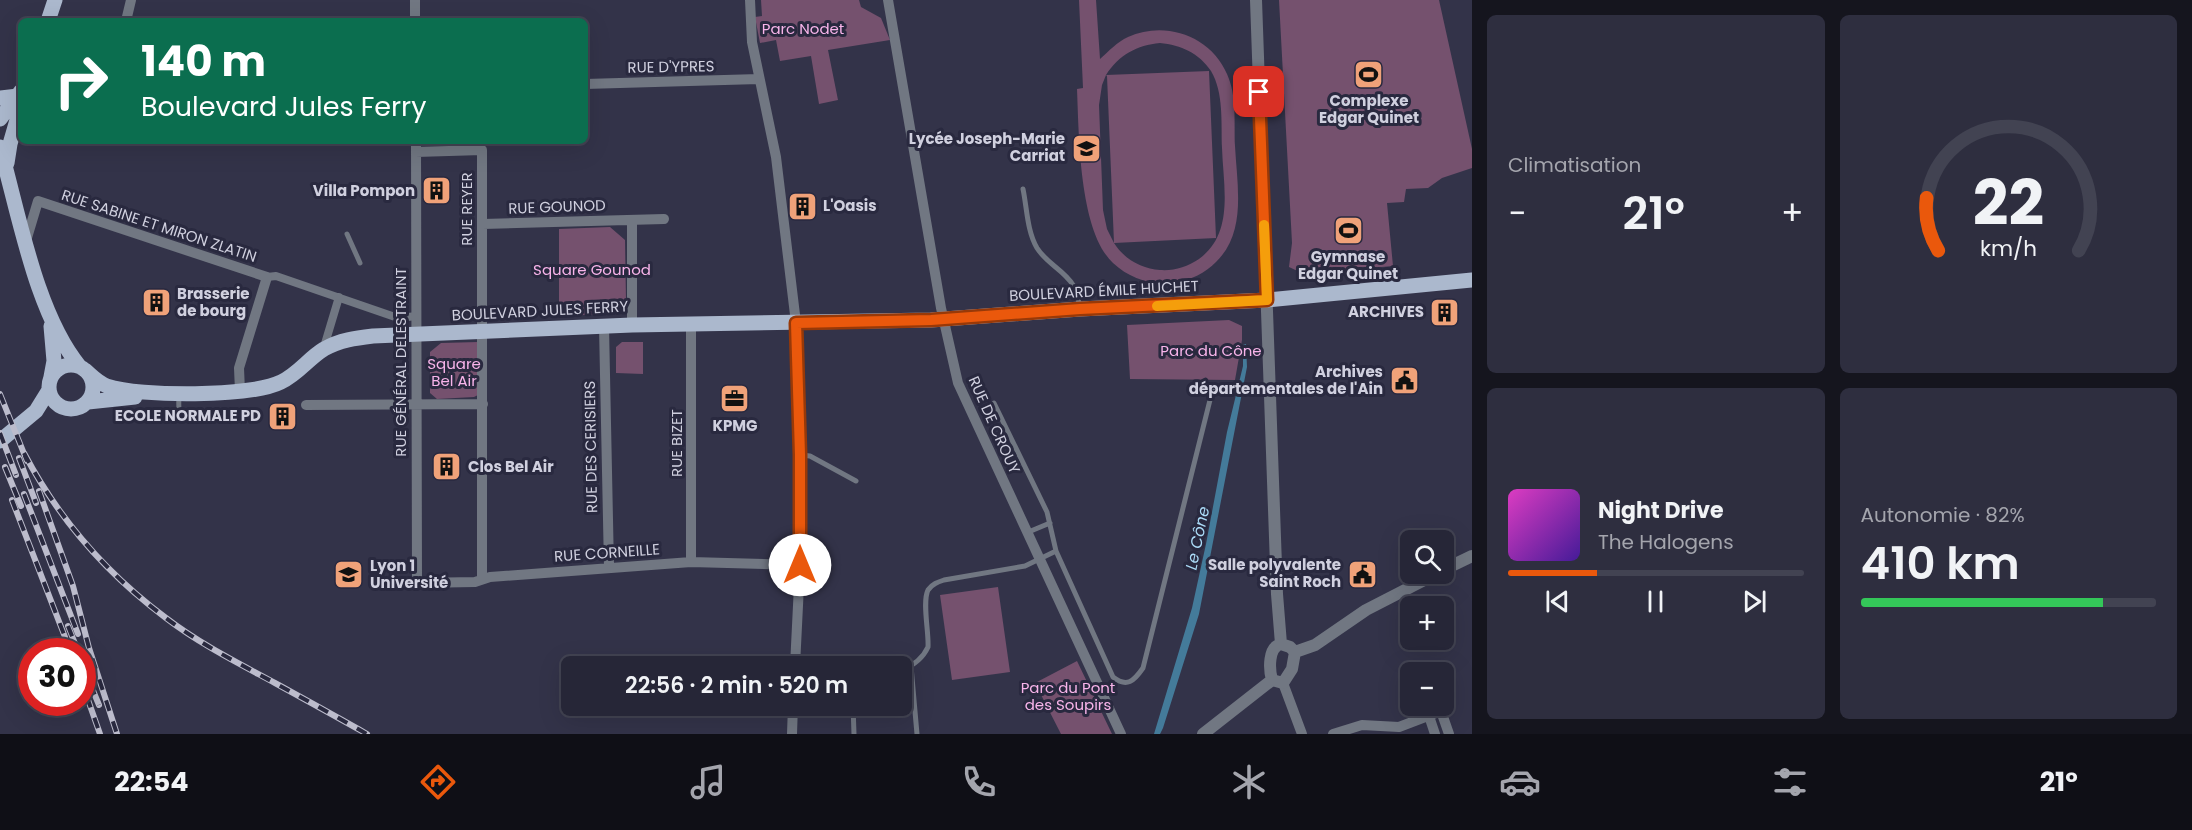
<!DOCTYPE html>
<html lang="fr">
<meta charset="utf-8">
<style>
body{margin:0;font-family:Poppins,sans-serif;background:#2e2e3f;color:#f1f3f6;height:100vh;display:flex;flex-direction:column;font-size:22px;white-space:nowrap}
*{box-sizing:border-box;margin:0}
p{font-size:20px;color:#a4a5ad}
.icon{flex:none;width:33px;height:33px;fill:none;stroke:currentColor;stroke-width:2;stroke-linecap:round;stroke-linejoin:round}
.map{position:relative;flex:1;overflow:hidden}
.side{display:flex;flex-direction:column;gap:15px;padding:15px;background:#15151e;width:720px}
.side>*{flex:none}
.top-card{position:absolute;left:18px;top:18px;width:570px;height:126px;border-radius:9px;box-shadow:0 6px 24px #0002,0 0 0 2px #424352;background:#0b6e4f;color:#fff;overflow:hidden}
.fabs{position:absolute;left:1400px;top:530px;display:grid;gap:12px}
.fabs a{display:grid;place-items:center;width:54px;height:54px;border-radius:9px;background:#262637;box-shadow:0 6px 24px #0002,0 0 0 2px #424352;font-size:30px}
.speed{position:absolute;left:18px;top:638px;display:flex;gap:12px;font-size:30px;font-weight:700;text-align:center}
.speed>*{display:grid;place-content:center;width:78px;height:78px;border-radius:50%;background:#262637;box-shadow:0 6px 24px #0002,0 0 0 2px #424352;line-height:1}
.speed .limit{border:9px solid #d22;background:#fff;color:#111}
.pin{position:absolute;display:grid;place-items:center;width:51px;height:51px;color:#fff;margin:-26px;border-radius:12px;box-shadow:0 3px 9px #0006}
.me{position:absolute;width:66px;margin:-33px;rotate:0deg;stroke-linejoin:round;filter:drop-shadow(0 0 4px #0008)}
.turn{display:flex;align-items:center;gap:21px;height:126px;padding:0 24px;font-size:27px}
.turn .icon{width:78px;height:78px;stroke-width:2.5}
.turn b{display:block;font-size:42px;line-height:51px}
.big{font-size:45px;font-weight:600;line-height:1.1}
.side .card{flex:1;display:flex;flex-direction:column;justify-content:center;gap:9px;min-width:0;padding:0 21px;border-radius:9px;background:#2e2e3f}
.side .dial{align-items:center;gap:0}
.dial svg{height:156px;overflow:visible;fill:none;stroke:#424352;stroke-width:7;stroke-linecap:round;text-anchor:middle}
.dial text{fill:#f1f3f6;stroke:none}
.song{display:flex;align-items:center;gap:18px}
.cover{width:72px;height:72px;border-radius:9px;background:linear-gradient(135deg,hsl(310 70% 55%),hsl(260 70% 35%))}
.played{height:6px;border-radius:3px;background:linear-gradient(90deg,#ea580c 30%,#424352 30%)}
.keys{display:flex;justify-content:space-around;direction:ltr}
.heat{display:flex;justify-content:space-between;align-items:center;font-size:33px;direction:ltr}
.charge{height:9px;border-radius:4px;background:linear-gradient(90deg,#34c759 82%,#424352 0)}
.side .tiles{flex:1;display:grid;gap:15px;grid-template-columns:repeat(2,1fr)}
.trip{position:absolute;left:561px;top:656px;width:351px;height:60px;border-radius:9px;background:#262637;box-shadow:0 6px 24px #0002,0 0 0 2px #424352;font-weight:600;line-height:60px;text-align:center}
.menu{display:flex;height:96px;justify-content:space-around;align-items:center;background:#0f0f16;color:#a4a5ad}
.menu .icon{width:42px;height:42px}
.menu .on{color:#ea580c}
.menu b{font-size:27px;color:#f1f3f6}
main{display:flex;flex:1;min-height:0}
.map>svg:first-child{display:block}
.green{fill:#75516e;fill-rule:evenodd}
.water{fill:#447b9a}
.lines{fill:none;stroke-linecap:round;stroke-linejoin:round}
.service{stroke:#717782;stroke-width:5}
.pedestrian{stroke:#717782;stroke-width:8}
.minor{stroke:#717782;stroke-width:10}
.tertiary{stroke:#717782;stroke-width:12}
.primary{stroke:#abb8cd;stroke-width:15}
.rail-casing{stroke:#bcbccc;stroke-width:6}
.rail{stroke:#29293f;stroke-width:4;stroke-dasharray:11;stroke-linecap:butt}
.route-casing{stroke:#983908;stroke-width:15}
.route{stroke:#ea580c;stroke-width:10}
.slow{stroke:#f59e0b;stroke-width:10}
.labels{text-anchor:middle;stroke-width:6;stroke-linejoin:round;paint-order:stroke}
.park-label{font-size:15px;fill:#f8b4ea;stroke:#29293f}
.street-label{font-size:15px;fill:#d0d0df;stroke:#29293f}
.poi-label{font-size:15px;font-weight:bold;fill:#d0d0df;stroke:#29293f;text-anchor:end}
.water-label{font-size:16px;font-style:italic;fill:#abdbf7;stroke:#29293f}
</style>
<main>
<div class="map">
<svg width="1472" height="734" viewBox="0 0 1472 734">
<rect width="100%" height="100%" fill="#333349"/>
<path class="green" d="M754,0H859L861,7L881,18L890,40L828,50L838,100L819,104L811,56L780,61L776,40L760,43L755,17L762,16L761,0Z
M1079,0H1096L1100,59C1109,51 1117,42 1128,37C1165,20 1211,36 1227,74C1237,96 1234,123 1235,146C1237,185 1247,232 1216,262C1205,273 1191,280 1176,282C1153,286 1130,279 1113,263C1079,231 1079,135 1077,89L1083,88ZM1160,43C1181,45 1199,53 1211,71C1224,93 1221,123 1222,148C1223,185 1235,233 1199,259C1187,267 1174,271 1160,270C1142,269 1124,259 1114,243L1216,238L1209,71L1106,75C1119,55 1137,45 1160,43ZM1106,75L1107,76L1114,243L1107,229L1103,210L1099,105L1102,85Z
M1279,0H1439L1472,149V168L1442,178L1428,188L1406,189L1404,202L1387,203L1393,266L1304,274L1289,267L1292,243Z
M610,227L625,240L626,300L609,314L559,316V229Z
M1229,320L1242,326V340L1235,380L1130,379L1127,325Z
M478,342V395L474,397L437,399L430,393V352L441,343Z
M622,342H643V374L616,373V347Z
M998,587L1010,672L952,680L940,595Z
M1077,661L1112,734H1061L1035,683Z"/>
<path class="water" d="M1246,344L1247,367L1199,614L1163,728L1160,734H1154L1192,608L1206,544L1227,432L1243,366V345Z"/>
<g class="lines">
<path class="service" d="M1023,189C1027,208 1027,231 1037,248C1047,264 1064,270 1073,285C1077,291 1078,300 1080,307
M347,234L360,263
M179,395C179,404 177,412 184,418L217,419
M994,403L1047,512L1056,551L1113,677C1127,688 1134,681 1143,668L1213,388
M801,455L810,456L856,481
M1026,533L1050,523
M911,666L917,734
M902,670C912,666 923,658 928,647C929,632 922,602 928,590C932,584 938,582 944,580L1025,566L1056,551
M853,705L854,734"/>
<path class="pedestrian" d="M267,277L276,276L398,318L417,316
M324,347L339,297"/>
<path class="minor" d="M415,0V21
M750,0L752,42L776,157L796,323L800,455V565L795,666
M888,0L941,308L958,383L1121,734
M126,21L131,0
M585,84L759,79
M416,141L417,583L475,582L490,577L691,562L800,565
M416,152L482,150V579
M632,220V325
M483,224L664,219
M26,241L38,201L267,277L239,368L240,391
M604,326L609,568
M306,405L483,404
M691,562V324
M1283,683L1302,734
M1429,716L1435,734
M792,734L793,705
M1333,734L1362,725L1399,727L1441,711L1449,734"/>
<path class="tertiary" d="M1256,0L1277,594L1281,644
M1443,570L1472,556
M1281,644L1290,647L1295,652L1292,669L1283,683L1272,680C1269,669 1268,647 1281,644Z
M1295,652L1315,645L1366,610L1438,573
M1203,734L1272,680"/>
<path class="primary" d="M48,21L55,0
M0,98L18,96
M0,119L21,91
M0,147C19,214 36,314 80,367
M7,163L10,144L21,106
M49 387a22 22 0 1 1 44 0a22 22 0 1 1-44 0Z
M85,370C92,376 98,383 107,386C140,397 251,397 281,382C298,374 309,358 324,349C340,340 356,338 373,336L632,325L931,320L1080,309L1267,300L1472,280
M51,377L54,361L51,326
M88,402L135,397
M0,441L36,411L49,390"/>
<defs>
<path id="rail" d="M0,394L27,461
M0,433L16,475
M24,453C58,518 107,574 166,618C200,644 238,663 275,683C306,700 337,717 367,734
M19,458L36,503
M5,467L21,506
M39,491L73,586L89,648L117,734
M24,494L78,634
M12,500L65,637
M68,626L78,651
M82,664L99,705
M87,697L100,734"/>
</defs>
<use href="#rail" class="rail-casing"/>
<use href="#rail" class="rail"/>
</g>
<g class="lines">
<defs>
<path id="route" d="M800,565V455L796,323L931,320L1080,309L1267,300L1259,92"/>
</defs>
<use href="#route" class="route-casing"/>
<use href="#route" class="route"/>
<path class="slow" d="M1157,306L1267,300L1264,225"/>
</g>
<defs>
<symbol id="stadium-square" viewBox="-11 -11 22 22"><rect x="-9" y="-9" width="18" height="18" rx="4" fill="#f0a279" stroke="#29293f"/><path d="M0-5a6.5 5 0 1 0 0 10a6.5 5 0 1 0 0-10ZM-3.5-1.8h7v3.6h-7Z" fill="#111"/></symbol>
<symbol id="school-square" viewBox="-11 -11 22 22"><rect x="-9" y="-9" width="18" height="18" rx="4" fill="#f0a279" stroke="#29293f"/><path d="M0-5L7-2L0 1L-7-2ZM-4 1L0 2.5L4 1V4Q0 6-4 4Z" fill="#111"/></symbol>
<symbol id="building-square" viewBox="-11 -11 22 22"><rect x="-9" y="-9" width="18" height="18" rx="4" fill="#f0a279" stroke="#29293f"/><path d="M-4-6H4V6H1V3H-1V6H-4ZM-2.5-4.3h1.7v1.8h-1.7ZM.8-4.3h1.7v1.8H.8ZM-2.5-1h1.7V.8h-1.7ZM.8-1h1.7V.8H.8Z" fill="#111"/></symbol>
<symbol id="civic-square" viewBox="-11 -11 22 22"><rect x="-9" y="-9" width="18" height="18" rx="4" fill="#f0a279" stroke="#29293f"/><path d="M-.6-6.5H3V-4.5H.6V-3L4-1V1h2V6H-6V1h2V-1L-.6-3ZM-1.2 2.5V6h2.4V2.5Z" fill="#111"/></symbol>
<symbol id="office-square" viewBox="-11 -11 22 22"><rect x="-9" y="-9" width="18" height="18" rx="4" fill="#f0a279" stroke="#29293f"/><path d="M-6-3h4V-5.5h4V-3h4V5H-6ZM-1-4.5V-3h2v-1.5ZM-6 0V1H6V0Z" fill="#111"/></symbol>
<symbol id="university-square" viewBox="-11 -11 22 22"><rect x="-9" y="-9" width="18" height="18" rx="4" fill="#f0a279" stroke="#29293f"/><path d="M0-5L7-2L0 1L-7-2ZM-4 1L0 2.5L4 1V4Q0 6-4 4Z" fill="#111"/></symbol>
</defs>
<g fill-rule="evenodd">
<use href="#stadium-square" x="1352" y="58" width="33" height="33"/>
<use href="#school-square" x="1070" y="132" width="33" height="33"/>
<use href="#building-square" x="420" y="174" width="33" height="33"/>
<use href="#building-square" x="786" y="190" width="33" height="33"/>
<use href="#stadium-square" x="1332" y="214" width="33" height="33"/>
<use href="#building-square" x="140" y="286" width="33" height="33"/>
<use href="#building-square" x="1428" y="296" width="33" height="33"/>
<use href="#civic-square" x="1388" y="364" width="33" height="33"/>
<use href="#office-square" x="718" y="382" width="33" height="33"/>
<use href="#building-square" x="266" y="400" width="33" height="33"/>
<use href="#building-square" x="430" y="450" width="33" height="33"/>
<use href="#civic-square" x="1346" y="558" width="33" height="33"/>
<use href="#university-square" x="332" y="558" width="33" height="33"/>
</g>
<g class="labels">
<g class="park-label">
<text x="803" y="34">Parc Nodet</text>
<text x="592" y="275">Square Gounod</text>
<text x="1211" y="356">Parc du Cône</text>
<text x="454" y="369">Square<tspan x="454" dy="17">Bel Air</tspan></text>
<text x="1068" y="693">Parc du Pont<tspan x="1068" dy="17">des Soupirs</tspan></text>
</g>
<g class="street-label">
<text transform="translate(671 67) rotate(-1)" y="5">RUE D'YPRES</text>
<text transform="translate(557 207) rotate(-2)" y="5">RUE GOUNOD</text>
<text transform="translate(467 209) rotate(-90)" y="5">RUE REYER</text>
<text transform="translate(159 226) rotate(18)" y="5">RUE SABINE ET MIRON ZLATIN</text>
<text transform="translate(1104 291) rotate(-3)" y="5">BOULEVARD ÉMILE HUCHET</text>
<text transform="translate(540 311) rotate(-3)" y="5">BOULEVARD JULES FERRY</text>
<text transform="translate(401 362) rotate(-90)" y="5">RUE GÉNÉRAL DELESTRAINT</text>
<text transform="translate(994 425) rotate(66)" y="5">RUE DE CROUY</text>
<text transform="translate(677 443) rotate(-90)" y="5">RUE BIZET</text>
<text transform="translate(591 447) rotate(-91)" y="5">RUE DES CERISIERS</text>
<text transform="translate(607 553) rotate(-4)" y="5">RUE CORNEILLE</text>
</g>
<g class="poi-label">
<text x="1369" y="106" text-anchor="middle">Complexe<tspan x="1369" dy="17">Edgar Quinet</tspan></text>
<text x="1065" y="144">Lycée Joseph-Marie<tspan x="1065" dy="17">Carriat</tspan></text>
<text x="415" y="196">Villa Pompon</text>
<text x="823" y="211" text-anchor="start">L'Oasis</text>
<text x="1348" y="262" text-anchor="middle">Gymnase<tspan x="1348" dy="17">Edgar Quinet</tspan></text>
<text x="177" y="299" text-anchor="start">Brasserie<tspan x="177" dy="17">de bourg</tspan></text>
<text x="1424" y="317">ARCHIVES</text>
<text x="1383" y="377">Archives<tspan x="1383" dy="17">départementales de l'Ain</tspan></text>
<text x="261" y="421">ECOLE NORMALE PD</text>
<text x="735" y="431" text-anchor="middle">KPMG</text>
<text x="468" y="472" text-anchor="start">Clos Bel Air</text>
<text x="1341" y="570">Salle polyvalente<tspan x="1341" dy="17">Saint Roch</tspan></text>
<text x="370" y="571" text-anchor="start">Lyon 1<tspan x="370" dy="17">Université</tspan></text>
</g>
<g class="water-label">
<text transform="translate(1197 538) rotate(-78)" y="6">Le Cône</text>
</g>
</g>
</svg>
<div class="fabs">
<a><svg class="icon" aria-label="search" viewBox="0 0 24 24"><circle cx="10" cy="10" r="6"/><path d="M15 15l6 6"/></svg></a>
<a>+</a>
<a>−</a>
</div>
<div class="speed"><div class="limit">30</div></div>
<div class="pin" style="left:1259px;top:92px;background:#d93025"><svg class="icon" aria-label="arrive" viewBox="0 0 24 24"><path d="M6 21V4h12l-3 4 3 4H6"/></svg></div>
<svg class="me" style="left:800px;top:565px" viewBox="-20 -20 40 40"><circle r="19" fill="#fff"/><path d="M0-13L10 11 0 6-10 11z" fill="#ea580c"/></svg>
<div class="trip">22:56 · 2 min · 520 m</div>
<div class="top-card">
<div class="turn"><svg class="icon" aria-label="right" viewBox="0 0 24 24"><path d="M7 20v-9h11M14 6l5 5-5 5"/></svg><div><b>140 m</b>Boulevard Jules Ferry</div></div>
</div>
</div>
<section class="side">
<div class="tiles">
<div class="card"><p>Climatisation</p>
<div class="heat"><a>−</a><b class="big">21°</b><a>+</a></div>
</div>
<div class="card dial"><svg viewBox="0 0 100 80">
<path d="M14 69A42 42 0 1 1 86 69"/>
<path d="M14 69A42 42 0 0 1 8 42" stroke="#ea580c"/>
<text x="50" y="56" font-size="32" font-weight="700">22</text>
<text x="50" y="72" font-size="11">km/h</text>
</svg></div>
<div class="card">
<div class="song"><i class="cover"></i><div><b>Night Drive</b><p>The Halogens</p></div></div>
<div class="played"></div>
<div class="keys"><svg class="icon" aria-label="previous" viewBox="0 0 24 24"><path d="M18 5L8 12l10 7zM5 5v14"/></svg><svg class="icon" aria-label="pause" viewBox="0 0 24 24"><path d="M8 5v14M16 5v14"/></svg><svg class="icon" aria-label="next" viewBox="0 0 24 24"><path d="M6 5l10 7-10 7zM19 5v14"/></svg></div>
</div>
<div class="card"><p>Autonomie · 82%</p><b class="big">410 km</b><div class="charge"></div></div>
</div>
</section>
</main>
<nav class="menu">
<b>22:54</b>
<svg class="icon on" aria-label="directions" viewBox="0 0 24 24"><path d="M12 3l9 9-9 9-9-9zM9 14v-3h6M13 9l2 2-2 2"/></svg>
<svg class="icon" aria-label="music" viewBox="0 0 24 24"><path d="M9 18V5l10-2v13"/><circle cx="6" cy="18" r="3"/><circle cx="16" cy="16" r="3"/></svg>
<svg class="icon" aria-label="phone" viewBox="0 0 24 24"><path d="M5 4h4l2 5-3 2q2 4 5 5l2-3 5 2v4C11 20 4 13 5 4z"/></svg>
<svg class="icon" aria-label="climate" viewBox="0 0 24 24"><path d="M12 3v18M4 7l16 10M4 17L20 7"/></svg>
<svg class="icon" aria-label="car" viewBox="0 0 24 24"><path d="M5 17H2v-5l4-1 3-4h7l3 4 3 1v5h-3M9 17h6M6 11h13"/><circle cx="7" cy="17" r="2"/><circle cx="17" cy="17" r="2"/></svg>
<svg class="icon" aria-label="filters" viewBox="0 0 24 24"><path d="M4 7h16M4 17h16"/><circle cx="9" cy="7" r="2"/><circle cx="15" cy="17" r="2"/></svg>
<b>21°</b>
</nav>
